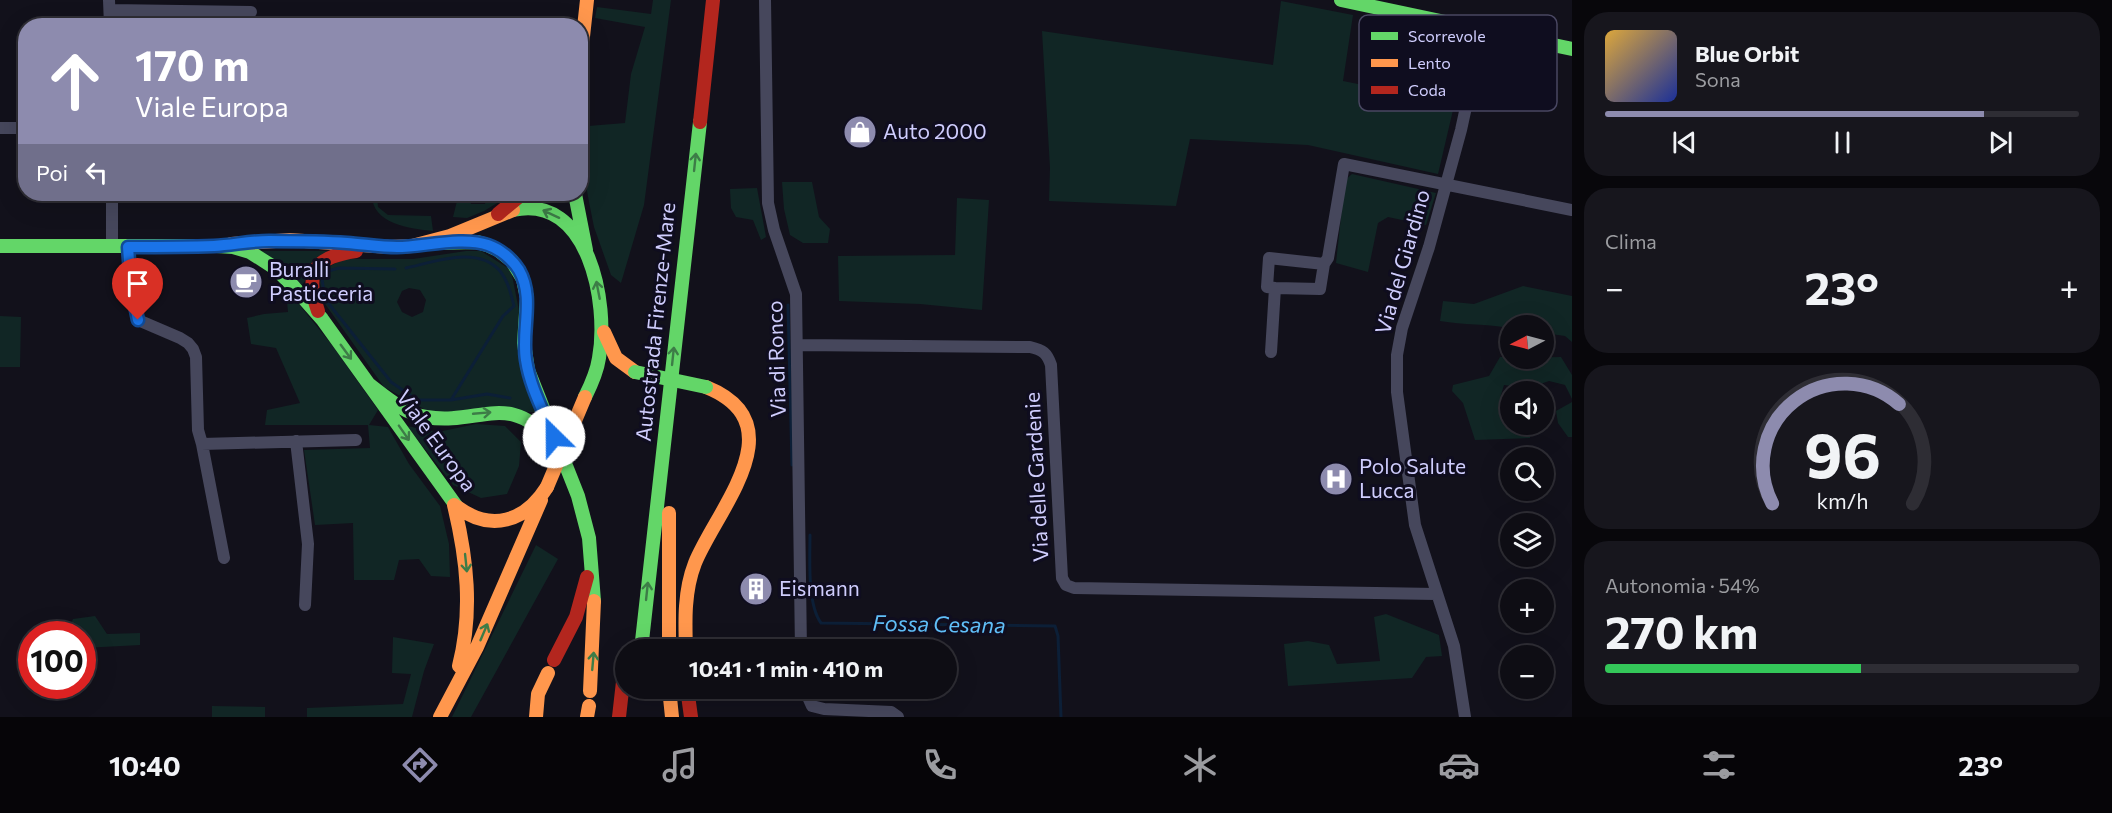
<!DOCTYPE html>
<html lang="it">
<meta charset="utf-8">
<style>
body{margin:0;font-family:Commissioner,sans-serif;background:#17161d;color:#f1f3f6;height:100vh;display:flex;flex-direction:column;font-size:22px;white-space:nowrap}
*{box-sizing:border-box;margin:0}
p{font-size:20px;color:#9b9ca0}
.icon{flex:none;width:33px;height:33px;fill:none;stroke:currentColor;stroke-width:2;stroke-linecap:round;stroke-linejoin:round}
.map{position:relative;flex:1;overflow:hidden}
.drawer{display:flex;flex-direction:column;gap:12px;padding:12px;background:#08070b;width:540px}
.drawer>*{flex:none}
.banner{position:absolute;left:18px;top:18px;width:570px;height:183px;border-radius:24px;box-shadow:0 6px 24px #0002,0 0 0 2px #2e2d34;background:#8d8bae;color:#fff;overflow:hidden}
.needle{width:39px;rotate:264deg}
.controls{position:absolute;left:1500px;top:315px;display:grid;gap:12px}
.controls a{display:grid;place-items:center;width:54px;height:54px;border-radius:50%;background:#0e0d14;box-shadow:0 6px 24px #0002,0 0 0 2px #2e2d34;font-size:30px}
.speed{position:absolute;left:18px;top:621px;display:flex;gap:12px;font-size:30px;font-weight:700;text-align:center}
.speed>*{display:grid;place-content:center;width:78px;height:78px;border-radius:50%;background:#0e0d14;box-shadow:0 6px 24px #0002,0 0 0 2px #2e2d34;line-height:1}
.speed .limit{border:9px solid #d22;background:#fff;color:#111}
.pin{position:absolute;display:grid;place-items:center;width:51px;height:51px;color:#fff;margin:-62px -26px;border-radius:50% 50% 50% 0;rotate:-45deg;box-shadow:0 0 6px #0007}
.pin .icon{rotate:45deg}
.me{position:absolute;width:66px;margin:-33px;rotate:337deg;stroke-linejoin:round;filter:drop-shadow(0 0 4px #0008)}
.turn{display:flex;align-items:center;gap:21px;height:126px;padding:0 18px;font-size:27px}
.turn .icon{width:78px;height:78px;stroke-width:2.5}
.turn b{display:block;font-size:42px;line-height:51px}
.then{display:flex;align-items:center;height:57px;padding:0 18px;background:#0003;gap:12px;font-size:22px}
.big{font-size:45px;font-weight:700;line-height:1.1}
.drawer .widget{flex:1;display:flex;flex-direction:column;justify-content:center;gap:9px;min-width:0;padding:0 21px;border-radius:24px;background:#17161d}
.drawer .dial{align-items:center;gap:0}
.dial svg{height:156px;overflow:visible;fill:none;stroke:#2e2d34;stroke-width:7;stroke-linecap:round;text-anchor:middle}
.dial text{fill:#f1f3f6;stroke:none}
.song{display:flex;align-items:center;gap:18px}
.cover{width:72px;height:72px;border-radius:9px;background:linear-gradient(135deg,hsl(40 70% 55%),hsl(230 70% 35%))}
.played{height:6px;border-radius:3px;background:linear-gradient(90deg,#8d8bae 80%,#2e2d34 80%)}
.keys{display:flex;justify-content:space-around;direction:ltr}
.heat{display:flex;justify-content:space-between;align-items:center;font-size:33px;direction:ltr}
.charge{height:9px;border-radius:4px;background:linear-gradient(90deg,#34c759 54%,#2e2d34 0)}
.trip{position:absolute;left:615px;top:639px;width:342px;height:60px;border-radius:30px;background:#0e0d14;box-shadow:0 6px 24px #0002,0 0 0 2px #2e2d34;font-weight:700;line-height:60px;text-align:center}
.dock{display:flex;height:96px;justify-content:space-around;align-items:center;background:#060508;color:#9b9ca0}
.dock .icon{width:42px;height:42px}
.dock .current{color:#8d8bae}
.dock b{font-size:27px;color:#f1f3f6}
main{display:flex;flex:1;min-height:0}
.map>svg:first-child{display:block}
.green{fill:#112625;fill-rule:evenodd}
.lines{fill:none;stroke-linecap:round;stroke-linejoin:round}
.stream{stroke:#0c1f37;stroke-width:3}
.street{stroke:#46475c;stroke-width:12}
.fast{stroke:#63d668;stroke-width:14}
.slow{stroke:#ff974d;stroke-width:14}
.jam{stroke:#b3261e;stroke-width:14}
.fast-bridge{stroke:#63d668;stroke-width:14}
.slow-bridge{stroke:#ff974d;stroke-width:14}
.oneway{stroke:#3d7c47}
.route-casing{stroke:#114b97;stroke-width:15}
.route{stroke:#1a73e8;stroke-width:10}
.labels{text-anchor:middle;stroke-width:6;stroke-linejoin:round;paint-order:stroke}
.poi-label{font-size:21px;fill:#cfcdfd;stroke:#0f0d1f;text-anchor:start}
.street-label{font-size:21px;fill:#cfcdfd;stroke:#0f0d1f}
.water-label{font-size:22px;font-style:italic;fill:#60bff8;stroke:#0f0d1f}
.key{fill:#0f0d1f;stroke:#494762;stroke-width:1.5}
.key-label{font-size:16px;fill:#cfcdfd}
</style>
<main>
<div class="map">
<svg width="1572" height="717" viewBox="0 0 1572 717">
<rect width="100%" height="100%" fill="#12111b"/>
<path class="green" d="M653,0H671L644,205L621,283L611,275L594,227L589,202L584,174L585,140L588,126L625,123L631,74L645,27L595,18L597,7L651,14Z
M1281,1L1353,15L1343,81L1393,91L1405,26L1463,39L1465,59L1438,174L1308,145L1190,139L1176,206L1049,201L1050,168L1042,31L1273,65Z
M1352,174L1436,193L1426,225L1388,217L1378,223L1368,272L1336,263L1345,180Z
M782,182H812L819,217L830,229L828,243H803L790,235L784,209Z
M757,188L766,237L761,240L753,220L736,217L731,208L730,189Z
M372,194H377L378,207L388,215L431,216L433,231C410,229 371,224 372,194Z
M499,194H512L484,211L467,218L453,217L458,197L460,195L469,196L471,204H485L486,196H498Z
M957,198L989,200L982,310L920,304L839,301L838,256L955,255Z
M261,251H327L302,285Z
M466,251H481L511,270L539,412L433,414L384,387L323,301L320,282L326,268L344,259H413ZM409,288L420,290L426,300L423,312L412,317L402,312L397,302L402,291Z
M1523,286L1572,296V342L1565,336L1544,333V326H1510V328C1487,324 1464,325 1440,321L1443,301L1474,304Z
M293,297L332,345L378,410L369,425L388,427L409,464L440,506L449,544L450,577L431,576L419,559L399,560L394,580H354L353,523L315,525L304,450L370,448L368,425H265L267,410L300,403L276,348L251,344L247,318L264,314L288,312L287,301Z
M0,316L21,317L20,367H0Z
M1500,357H1510V358L1561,357L1572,375V399L1565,385L1549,381L1529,388L1504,385L1500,398L1510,403V424L1532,425L1530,438L1475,440L1463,403L1452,391L1453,385L1489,376Z
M1572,402V437H1568L1558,423L1556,411Z
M476,424L505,426L521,442L519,466L507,494L481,498L453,485L407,426L438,432Z
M536,545L558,559L471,717H452Z
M1386,614L1439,635L1442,656L1426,657L1412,678L1288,686L1284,644L1308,641L1329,645L1337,664L1380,661L1374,617Z
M95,616L107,634L140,633V645L83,648L82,634H66L73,619Z
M393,637L434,644L424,671L412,717H307V708L403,704L411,674L392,673Z
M212,706L265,707V717H212Z"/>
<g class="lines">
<path class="stream" d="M406,268C434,262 478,245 500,271C508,281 511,294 514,306L503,316L451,400
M395,269L339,268L328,271L322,279L325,299L391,382L417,400H451L487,394L510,398
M788,305L792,465
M810,535C810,558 807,604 821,623L1055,626L1058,636L1061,717"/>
<path class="street" d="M109,0L110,26
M765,0L768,203L774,230L796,294L801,650
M110,10L251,12
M0,128H26
M112,194V247
M127,247L131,287L138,320L180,338L188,343L193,349L196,357L198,430L202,444L224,558
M1275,288L1267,287L1269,258L1324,264
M798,345L1030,347C1043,350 1047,353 1051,365L1062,578L1066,585L1074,588L1436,594
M1271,352L1275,288L1320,289L1324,264L1328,258L1344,164L1572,210
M296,441L308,544L305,605
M202,444L356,440
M804,688L812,706L824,709L891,712L898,717
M1465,717L1454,646L1415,525L1397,392V355L1402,328L1429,247L1461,130L1471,84L1477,28"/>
<path class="fast" d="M1341,0L1572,49
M575,194L586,250
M513,210C589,193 609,304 599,358C597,372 591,385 585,397
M431,243L477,242L487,245L498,250L512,261L523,279L527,298L524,343L528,370L578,496L589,538L594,601
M0,246H217L233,247L250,252L275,268L292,285L322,319L457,507
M370,385C387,398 404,413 426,417C480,426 510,389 553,444
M641,650L700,122"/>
<path class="slow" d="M580,64L587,0
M580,87L581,64
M231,244L290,240L390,247L412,246L450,236L513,210
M604,332L616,358L635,372
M454,505C467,559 473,611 459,666
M457,507C491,532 525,522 547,487
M669,513V650
M686,650C685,621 684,591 695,563C717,509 798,424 706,387
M669,688L672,717
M590,691L594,601
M440,717L477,647L541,500
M536,717L538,694L548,673
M587,717L589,706"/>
<path class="jam" d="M700,122L713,0
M498,214L522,194
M318,311C304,271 315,257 356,251
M554,660L576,617L587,577
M687,688L691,717
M619,717L626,655"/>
<path class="fast-bridge" d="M635,372L706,387"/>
<path class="slow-bridge" d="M547,487L585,397"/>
</g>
<defs><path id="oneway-shaft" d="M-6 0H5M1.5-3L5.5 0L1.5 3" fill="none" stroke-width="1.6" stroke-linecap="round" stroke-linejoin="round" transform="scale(1.5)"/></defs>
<g class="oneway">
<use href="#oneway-shaft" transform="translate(695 162) rotate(-84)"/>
<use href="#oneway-shaft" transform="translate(551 214) rotate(-155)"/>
<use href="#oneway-shaft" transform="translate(598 290) rotate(-101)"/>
<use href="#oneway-shaft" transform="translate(346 352) rotate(54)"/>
<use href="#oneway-shaft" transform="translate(673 356) rotate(-84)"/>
<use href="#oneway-shaft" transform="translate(482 413) rotate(-5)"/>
<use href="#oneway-shaft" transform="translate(404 433) rotate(55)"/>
<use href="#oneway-shaft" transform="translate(466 563) rotate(84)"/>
<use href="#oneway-shaft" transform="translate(647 591) rotate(-84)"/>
<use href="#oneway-shaft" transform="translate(484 632) rotate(-67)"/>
<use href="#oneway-shaft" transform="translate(593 661) rotate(-85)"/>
</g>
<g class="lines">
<defs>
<path id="route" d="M138,320L131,287L128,247C156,247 185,247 214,246C233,245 250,241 269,241C295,241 321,241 347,243C363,244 380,247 397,247C423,247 462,236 488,245C500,249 512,259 519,270C535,298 521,330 526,360C530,387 544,412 554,437"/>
</defs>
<use href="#route" class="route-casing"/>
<use href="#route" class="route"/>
</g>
<defs>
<symbol id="shop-disc" viewBox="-11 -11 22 22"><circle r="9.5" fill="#8d8bae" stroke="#0f0d1f"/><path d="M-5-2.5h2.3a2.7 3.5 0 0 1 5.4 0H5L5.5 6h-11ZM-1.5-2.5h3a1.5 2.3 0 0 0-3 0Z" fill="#fff"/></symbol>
<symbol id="cafe-disc" viewBox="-11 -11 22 22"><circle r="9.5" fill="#8d8bae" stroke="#0f0d1f"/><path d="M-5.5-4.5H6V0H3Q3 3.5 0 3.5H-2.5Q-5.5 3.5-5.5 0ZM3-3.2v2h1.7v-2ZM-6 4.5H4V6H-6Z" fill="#fff"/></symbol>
<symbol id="hospital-disc" viewBox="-11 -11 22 22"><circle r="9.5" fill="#8d8bae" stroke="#0f0d1f"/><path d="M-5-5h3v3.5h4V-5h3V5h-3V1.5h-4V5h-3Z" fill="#fff"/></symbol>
<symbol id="building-disc" viewBox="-11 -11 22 22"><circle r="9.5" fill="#8d8bae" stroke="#0f0d1f"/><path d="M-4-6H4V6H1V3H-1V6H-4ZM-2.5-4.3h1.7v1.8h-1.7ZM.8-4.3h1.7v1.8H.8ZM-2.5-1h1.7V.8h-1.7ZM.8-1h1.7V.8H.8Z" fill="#fff"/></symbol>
</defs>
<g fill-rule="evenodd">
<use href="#shop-disc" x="841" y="113" width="38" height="38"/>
<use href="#cafe-disc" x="227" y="263" width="38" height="38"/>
<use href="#hospital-disc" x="1317" y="460" width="38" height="38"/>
<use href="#building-disc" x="737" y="570" width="38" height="38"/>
</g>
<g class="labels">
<g class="poi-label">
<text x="883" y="139">Auto 2000</text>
<text x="269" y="277">Buralli<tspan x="269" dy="24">Pasticceria</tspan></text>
<text x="1359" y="474">Polo Salute<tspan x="1359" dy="24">Lucca</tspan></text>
<text x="779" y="596">Eismann</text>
</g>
<g class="street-label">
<text transform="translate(1403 262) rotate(-74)" y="7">Via del Giardino</text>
<text transform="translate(656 322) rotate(-84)" y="7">Autostrada Firenze-Mare</text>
<text transform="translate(777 359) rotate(-92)" y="7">Via di Ronco</text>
<text transform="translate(436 441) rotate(54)" y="7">Viale Europa</text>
<text transform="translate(1037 477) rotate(-93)" y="7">Via delle Gardenie</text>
</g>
<g class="water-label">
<text transform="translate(939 624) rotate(1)" y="8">Fossa Cesana</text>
</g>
</g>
<rect x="1359" y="15" width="198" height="96" rx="9" class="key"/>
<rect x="1371" y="32" width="27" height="8" fill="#63d668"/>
<rect x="1371" y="59" width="27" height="8" fill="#ff974d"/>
<rect x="1371" y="86" width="27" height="8" fill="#b3261e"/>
<g class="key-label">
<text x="1408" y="42">Scorrevole</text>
<text x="1408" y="69">Lento</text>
<text x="1408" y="96">Coda</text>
</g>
</svg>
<div class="controls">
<a><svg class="needle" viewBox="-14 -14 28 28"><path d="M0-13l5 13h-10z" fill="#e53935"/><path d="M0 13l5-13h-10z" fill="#9b9ca0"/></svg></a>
<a><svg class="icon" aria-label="sound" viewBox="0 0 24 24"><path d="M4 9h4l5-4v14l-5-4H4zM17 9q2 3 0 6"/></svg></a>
<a><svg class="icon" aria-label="search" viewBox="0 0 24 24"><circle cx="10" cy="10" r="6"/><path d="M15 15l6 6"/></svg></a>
<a><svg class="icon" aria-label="layers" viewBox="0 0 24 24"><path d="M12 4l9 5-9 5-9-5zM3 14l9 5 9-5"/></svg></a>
<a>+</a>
<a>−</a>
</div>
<div class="speed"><div class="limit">100</div></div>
<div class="pin" style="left:138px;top:320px;background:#d93025"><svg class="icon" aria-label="arrive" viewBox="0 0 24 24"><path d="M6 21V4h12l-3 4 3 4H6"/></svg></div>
<svg class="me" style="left:554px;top:437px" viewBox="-20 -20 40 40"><circle r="19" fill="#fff"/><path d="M0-13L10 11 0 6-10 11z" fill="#1a73e8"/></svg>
<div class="trip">10:41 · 1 min · 410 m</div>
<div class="banner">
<div class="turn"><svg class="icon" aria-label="ahead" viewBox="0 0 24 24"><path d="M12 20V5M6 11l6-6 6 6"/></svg><div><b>170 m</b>Viale Europa</div></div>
<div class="then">Poi<svg class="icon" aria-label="left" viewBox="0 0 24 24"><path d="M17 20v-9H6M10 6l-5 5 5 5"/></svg></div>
</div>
</div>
<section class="drawer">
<div class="widget">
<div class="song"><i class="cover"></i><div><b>Blue Orbit</b><p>Sona</p></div></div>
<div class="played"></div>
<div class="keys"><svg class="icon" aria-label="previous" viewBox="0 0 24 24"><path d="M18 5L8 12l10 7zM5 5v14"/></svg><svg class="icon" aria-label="pause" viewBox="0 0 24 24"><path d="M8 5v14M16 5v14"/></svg><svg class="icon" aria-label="next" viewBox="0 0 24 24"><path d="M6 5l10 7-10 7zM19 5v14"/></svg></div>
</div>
<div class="widget"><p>Clima</p>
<div class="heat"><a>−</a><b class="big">23°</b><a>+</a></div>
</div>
<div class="widget dial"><svg viewBox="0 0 100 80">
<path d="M14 69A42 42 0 1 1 86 69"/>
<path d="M14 69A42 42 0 0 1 79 18" stroke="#8d8bae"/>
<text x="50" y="56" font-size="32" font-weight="700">96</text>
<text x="50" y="72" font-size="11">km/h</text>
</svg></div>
<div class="widget"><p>Autonomia · 54%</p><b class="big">270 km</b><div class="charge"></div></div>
</section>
</main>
<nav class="dock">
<b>10:40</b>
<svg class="icon current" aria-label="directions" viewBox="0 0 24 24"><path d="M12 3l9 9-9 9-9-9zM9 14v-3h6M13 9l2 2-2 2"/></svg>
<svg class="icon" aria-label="music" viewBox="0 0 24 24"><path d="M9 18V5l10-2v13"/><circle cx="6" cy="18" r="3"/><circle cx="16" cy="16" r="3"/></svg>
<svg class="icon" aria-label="phone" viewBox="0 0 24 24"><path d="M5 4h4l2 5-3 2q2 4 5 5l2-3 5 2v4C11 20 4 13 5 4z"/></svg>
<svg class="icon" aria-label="climate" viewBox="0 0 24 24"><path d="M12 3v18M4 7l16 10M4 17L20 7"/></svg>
<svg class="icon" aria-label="car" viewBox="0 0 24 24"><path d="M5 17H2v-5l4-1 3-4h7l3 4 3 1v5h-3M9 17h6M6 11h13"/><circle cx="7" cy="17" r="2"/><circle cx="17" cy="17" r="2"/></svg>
<svg class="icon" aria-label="filters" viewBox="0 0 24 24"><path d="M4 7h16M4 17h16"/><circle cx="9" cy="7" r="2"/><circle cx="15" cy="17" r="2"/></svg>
<b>23°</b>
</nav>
